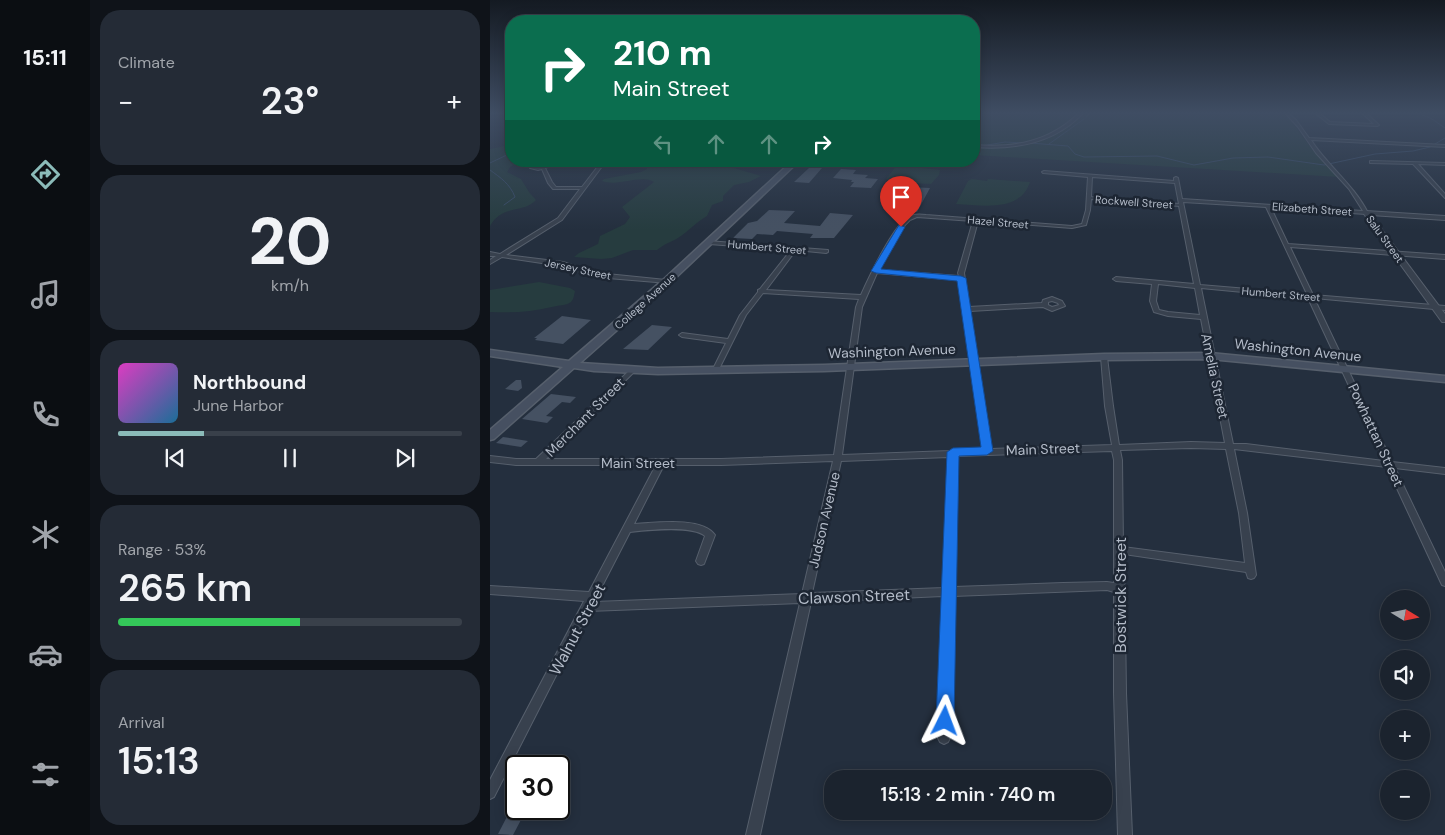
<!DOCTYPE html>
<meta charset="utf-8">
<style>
body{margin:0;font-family:"DM Sans",sans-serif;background:#242b36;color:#f1f3f6;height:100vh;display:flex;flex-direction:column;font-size:19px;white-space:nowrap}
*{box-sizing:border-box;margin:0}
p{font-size:16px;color:#a0a4aa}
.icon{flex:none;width:28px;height:28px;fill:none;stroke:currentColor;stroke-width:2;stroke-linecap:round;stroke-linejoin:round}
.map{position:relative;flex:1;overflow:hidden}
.panel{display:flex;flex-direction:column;gap:10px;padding:10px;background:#0f1319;width:400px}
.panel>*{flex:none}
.top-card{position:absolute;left:15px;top:15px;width:475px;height:152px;border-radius:20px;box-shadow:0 2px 12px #0003,0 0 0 1px #39404a;background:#0b6e4f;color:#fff;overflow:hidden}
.needle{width:32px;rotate:100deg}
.buttons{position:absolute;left:890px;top:590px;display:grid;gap:10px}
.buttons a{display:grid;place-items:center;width:50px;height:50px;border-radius:50%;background:#1b232e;box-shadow:0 2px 12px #0003,0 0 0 1px #39404a;font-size:25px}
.speed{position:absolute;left:15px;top:755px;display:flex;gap:10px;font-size:25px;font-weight:700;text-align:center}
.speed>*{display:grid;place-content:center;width:65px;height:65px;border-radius:50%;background:#1b232e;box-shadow:0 2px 12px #0003,0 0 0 1px #39404a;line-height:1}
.speed .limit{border:2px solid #111;border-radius:8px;background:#fff;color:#111}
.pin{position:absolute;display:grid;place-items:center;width:42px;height:42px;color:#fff;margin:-51px -21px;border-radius:50% 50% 50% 0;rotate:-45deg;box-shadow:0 0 5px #0007}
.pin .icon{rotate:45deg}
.me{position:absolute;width:55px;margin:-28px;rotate:3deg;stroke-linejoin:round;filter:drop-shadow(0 0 4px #0008)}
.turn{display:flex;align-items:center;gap:18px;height:105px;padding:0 25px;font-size:22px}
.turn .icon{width:65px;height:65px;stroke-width:2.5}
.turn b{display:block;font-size:35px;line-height:42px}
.lanes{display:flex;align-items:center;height:48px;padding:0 25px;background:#0003;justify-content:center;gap:25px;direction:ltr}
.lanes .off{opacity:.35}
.big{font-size:38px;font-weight:600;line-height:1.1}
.panel .tile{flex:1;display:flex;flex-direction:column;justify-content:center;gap:8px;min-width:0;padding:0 18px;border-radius:20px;background:#242b36}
.panel .dial{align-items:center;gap:0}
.dial b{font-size:65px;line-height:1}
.song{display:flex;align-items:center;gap:15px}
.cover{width:60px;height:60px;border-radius:8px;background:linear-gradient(135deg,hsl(310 70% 55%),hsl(200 70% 35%))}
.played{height:5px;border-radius:2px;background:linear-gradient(90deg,#8bbbb9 25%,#39404a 25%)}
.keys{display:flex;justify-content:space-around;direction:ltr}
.heat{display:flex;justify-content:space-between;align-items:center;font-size:28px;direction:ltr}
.charge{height:8px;border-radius:4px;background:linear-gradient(90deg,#34c759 53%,#39404a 0)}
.trip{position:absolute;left:334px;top:770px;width:288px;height:50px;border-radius:20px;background:#1b232e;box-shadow:0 2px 12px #0003,0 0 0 1px #39404a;font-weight:600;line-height:50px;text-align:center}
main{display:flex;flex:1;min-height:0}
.menu{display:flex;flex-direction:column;width:90px;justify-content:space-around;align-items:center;background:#0b0e12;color:#a0a4aa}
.menu .icon{width:35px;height:35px}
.menu .selected{color:#8bbbb9}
.menu b{font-size:22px;color:#f1f3f6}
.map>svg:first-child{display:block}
.green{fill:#263c3f}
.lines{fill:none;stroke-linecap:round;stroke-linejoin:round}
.stream{stroke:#394c67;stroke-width:1}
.building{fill:#455162}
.minor-casing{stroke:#565f6c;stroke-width:2}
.tertiary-casing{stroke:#565f6c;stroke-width:2}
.secondary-casing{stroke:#565f6c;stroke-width:3}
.minor{fill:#38414e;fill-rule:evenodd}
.tertiary{fill:#38414e;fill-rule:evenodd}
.secondary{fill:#465061;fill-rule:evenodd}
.route{fill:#1a73e8;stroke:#114b97}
.labels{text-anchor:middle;stroke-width:5;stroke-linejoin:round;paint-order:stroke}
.far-street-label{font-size:11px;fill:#b4bcc9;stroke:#1d2633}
.street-label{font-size:14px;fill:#b4bcc9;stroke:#1d2633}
.near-street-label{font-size:16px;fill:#b4bcc9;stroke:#1d2633}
</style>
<main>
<nav class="menu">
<b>15:11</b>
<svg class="icon selected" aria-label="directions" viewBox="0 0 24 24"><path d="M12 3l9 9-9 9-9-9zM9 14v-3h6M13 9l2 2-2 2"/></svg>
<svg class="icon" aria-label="music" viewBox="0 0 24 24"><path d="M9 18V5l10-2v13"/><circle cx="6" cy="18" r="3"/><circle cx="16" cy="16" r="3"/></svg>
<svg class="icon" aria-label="phone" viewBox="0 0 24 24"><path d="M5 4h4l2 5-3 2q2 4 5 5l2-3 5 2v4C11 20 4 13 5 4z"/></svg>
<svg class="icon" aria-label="climate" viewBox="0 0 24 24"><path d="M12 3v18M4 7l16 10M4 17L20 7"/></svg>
<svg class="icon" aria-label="car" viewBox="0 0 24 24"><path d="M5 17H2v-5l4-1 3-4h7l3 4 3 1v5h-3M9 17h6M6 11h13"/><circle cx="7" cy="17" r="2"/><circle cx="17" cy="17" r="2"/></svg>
<svg class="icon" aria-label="filters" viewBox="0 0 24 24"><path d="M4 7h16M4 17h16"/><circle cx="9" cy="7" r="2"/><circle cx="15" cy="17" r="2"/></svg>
</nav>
<section class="panel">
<div class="tile"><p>Climate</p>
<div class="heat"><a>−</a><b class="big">23°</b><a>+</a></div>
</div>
<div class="tile dial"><b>20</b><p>km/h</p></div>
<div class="tile">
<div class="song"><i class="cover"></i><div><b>Northbound</b><p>June Harbor</p></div></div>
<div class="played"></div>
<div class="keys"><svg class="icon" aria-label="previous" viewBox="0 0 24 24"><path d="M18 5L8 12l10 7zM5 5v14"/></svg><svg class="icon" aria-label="pause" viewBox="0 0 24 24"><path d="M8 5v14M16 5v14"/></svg><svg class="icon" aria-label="next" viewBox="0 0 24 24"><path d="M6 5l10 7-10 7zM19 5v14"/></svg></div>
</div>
<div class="tile"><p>Range · 53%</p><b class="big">265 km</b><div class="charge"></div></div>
<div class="tile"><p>Arrival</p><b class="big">15:13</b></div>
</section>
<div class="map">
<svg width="955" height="835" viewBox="0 0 955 835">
<rect width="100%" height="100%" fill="#242f3e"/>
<path class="green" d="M484,113H792L798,117L822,149L849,177L484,155Z
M21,139V161H30L20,167L17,172L31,179L39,192L46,200C33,214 12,204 0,226V149L20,145Z
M153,161L243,162L244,168L271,176L259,182L244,185L233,196V201L222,205L217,216C206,222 199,231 188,238C181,242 174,244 167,250H143L122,258L111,259L84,257L89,253L108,244L110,236L135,224L140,217L132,207L164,182C152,174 128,187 112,181L114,179L151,172L157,169V164Z
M407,165L450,170L449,175L441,184L401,182L396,179Z
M482,179L497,181L498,179L540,182C530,213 492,205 466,204L478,181Z
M49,282L80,288L85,291C84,295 84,299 81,302C76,306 68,305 62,307C41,312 22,313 0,312V290Z"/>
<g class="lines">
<path class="stream" d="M928,113L942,119L955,128
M596,117L600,113
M540,143L578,146L585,154L594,157L667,156L704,165L743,158L778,157L834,165L885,154L923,151L940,147L955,138
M559,144L594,119
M492,146L515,142L534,143
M0,163L21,153
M0,170C11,178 20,184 25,197L14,205"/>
</g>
<path class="building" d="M319,168H332L319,183L304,182Z
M351,169L366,170L363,174L378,175L375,178L388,179L381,188L360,187L364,182H361L362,180L343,178Z
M419,187L440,188L427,212L405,210L398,207L409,189Z
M279,210L305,211L294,223L330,226L340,213L363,215L344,238H320L323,234L287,231L283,235L267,234L262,239L243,238L258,223L267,221Z
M72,316L101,320L73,344L45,340L47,338H44Z
M162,325L182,327L158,350L133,349Z
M26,380H31L32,388L28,391L15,389Z
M61,394L86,397L80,403L72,402L56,416L63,417L57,423L32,419Z
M13,437L38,441L31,447L6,443Z
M26,799V809H46L42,817L33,816L23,835L8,834Z"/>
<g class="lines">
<defs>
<path id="minor" d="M589,113H593C564,144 524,150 484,147V145C525,148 559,142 589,113Z
M795,113H798L806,120L819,138L955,145V147L821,140C838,166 864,185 878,213L876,214L781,208L798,244L955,255V259L800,247L823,295L955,306V310L824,298L902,462L955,468V474L905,468L955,572V586L952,585L897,467L744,449L757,513L766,575L764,578L761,579L758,578L756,572L634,554L636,693L642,835H628L624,693V592L617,590L463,596L460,738L458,742L454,744L450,742L448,738L453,596L321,602L270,835H256L310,603L99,611L4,797L0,799V780L94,601L0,594V586L99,592L166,465H26L0,462V456L26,459H46L140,370H144L145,371L144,372L56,459H231L344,455L366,307L369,299L273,293L256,315L228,371L227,372H223L222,371L236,343L192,337L189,335L192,333L238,339L250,315L268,292V290L270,289L301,250L219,244L216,242L217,241L338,250V252L336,253L306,250L276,290L371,295C379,277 402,228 417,218C422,214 430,214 436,215L582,226L592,224L596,210L598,177L553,173L552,172L554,171L684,181V178L686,177L688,178L692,199L873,211L859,189L826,153L808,127ZM602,177L685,183L689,204L601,197ZM601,199L689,206L704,284L626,277L623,279L626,281L662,284L660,301L664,312L678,316L711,319L735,443L701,442L629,445L623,406L617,357L614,355L611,357L615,406L622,445L501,449L480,311L553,307L562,311L575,306L572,301L562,297L553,300L552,303L479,307L474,273L488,221L582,228L596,225L600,210ZM693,202L776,207L817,294L710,285ZM427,217L483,221L468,273L469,276L389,270L415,225L420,220ZM387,273L469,280L493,450L466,451L463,449L460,451L352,455L372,307ZM668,284L705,288L710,315L678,312L669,310L666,301ZM711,288L818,298L894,461L756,444H743ZM562,301L568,303L569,305L562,307L558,305V302ZM701,448L736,449L749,513L755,563L633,547L632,460L630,450ZM622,451L624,460V583L617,582L573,583L464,587L467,456ZM459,457L454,588L322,593L351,461ZM343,461L312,594L104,602L107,600V596L140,532C157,530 202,525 215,536L206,561L208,564L211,565L214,564L225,535C212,516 164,523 144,524L174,465H231Z
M825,113H829L840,122L884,124L872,113H876L889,125L887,126L839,124Z
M112,161H116L72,220L16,255L73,262L107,273L176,280L178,281V283L106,277L72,266L12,257L0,264V260L6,256H0V252L10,254L68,218L90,189H63L58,183L52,169L48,170L40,168V166L49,163L58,162L62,165L55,168L62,182L66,187H92ZM50,165L56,164L57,165L48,168L45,167Z
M881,161L955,163V165L928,164L955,194V198L923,164L880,163V161Z"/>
<path id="tertiary" d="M876,211L955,216V220L881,215L955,314V322H952L874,214V212Z"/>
<path id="secondary" d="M302,161H309L179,284L90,363L168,368L334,365L614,354L720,353L955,376V382L720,359L614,360L334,371L168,374L104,371L84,368L4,439L0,440V430L73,367L0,356V350L79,361L173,280Z"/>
</defs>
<use href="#minor" class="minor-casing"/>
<use href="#tertiary" class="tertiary-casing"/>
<use href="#secondary" class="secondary-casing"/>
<use href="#minor" class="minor"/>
<use href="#tertiary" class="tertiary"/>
<use href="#secondary" class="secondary"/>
</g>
<linearGradient id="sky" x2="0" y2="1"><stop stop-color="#141a22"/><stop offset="0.49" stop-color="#3f4d63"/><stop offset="1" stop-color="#3f4d63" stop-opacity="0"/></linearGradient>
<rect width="955" height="230" fill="url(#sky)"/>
<path class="route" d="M409,225L415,227L391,269L471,276L476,278L503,451L497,455L469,456L464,721L461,727L455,730L448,727L446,721L457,452L463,448L491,447L467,281L386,273L381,271Z"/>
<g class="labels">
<g class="far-street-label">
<text transform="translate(644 202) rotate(4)" y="4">Rockwell Street</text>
<text transform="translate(822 209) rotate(4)" y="4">Elizabeth Street</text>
<text transform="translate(508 222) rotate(5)" y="4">Hazel Street</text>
<text transform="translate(895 239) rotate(54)" y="4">Salu Street</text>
<text transform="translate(277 247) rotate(5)" y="4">Humbert Street</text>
<text transform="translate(88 269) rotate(12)" y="4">Jersey Street</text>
<text transform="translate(791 294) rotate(5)" y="4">Humbert Street</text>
<text transform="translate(155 301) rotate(-42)" y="4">College Avenue</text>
</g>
<g class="street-label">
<text transform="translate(808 350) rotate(6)" y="5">Washington Avenue</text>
<text transform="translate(402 351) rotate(-2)" y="5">Washington Avenue</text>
<text transform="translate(725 376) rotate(78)" y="5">Amelia Street</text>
<text transform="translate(95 417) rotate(-45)" y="5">Merchant Street</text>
<text transform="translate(886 435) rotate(65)" y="5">Powhattan Street</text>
<text transform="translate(553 449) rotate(-2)" y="5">Main Street</text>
<text x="148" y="468">Main Street</text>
<text transform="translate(334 520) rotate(-77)" y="5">Judson Avenue</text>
</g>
<g class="near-street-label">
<text transform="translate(630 595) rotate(-90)" y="6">Bostwick Street</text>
<text transform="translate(364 596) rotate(-2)" y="6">Clawson Street</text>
<text transform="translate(87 629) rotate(-62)" y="6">Walnut Street</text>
</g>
</g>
</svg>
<div class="buttons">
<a><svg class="needle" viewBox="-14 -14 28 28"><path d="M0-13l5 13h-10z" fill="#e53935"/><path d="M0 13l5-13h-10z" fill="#a0a4aa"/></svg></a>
<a><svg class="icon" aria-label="sound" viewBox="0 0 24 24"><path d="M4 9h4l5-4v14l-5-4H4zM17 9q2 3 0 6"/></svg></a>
<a>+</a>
<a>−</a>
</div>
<div class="speed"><div class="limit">30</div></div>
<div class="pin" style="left:411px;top:227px;background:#d93025"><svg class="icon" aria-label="arrive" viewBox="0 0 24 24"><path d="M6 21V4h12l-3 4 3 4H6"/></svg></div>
<svg class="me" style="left:455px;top:721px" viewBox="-20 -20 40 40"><path d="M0-17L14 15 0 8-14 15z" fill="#1a73e8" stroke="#fff" stroke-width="4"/></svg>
<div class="trip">15:13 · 2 min · 740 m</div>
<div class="top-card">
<div class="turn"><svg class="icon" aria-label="right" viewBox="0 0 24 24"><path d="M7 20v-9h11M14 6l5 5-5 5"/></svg><div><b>210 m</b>Main Street</div></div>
<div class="lanes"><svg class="icon off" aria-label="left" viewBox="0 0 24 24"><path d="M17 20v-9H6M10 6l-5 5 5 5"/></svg><svg class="icon off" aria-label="ahead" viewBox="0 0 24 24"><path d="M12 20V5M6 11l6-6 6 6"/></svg><svg class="icon off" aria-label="ahead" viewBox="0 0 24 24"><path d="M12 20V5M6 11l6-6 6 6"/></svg><svg class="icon" aria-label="right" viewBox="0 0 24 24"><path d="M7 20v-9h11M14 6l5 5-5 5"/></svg></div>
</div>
</div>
</main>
